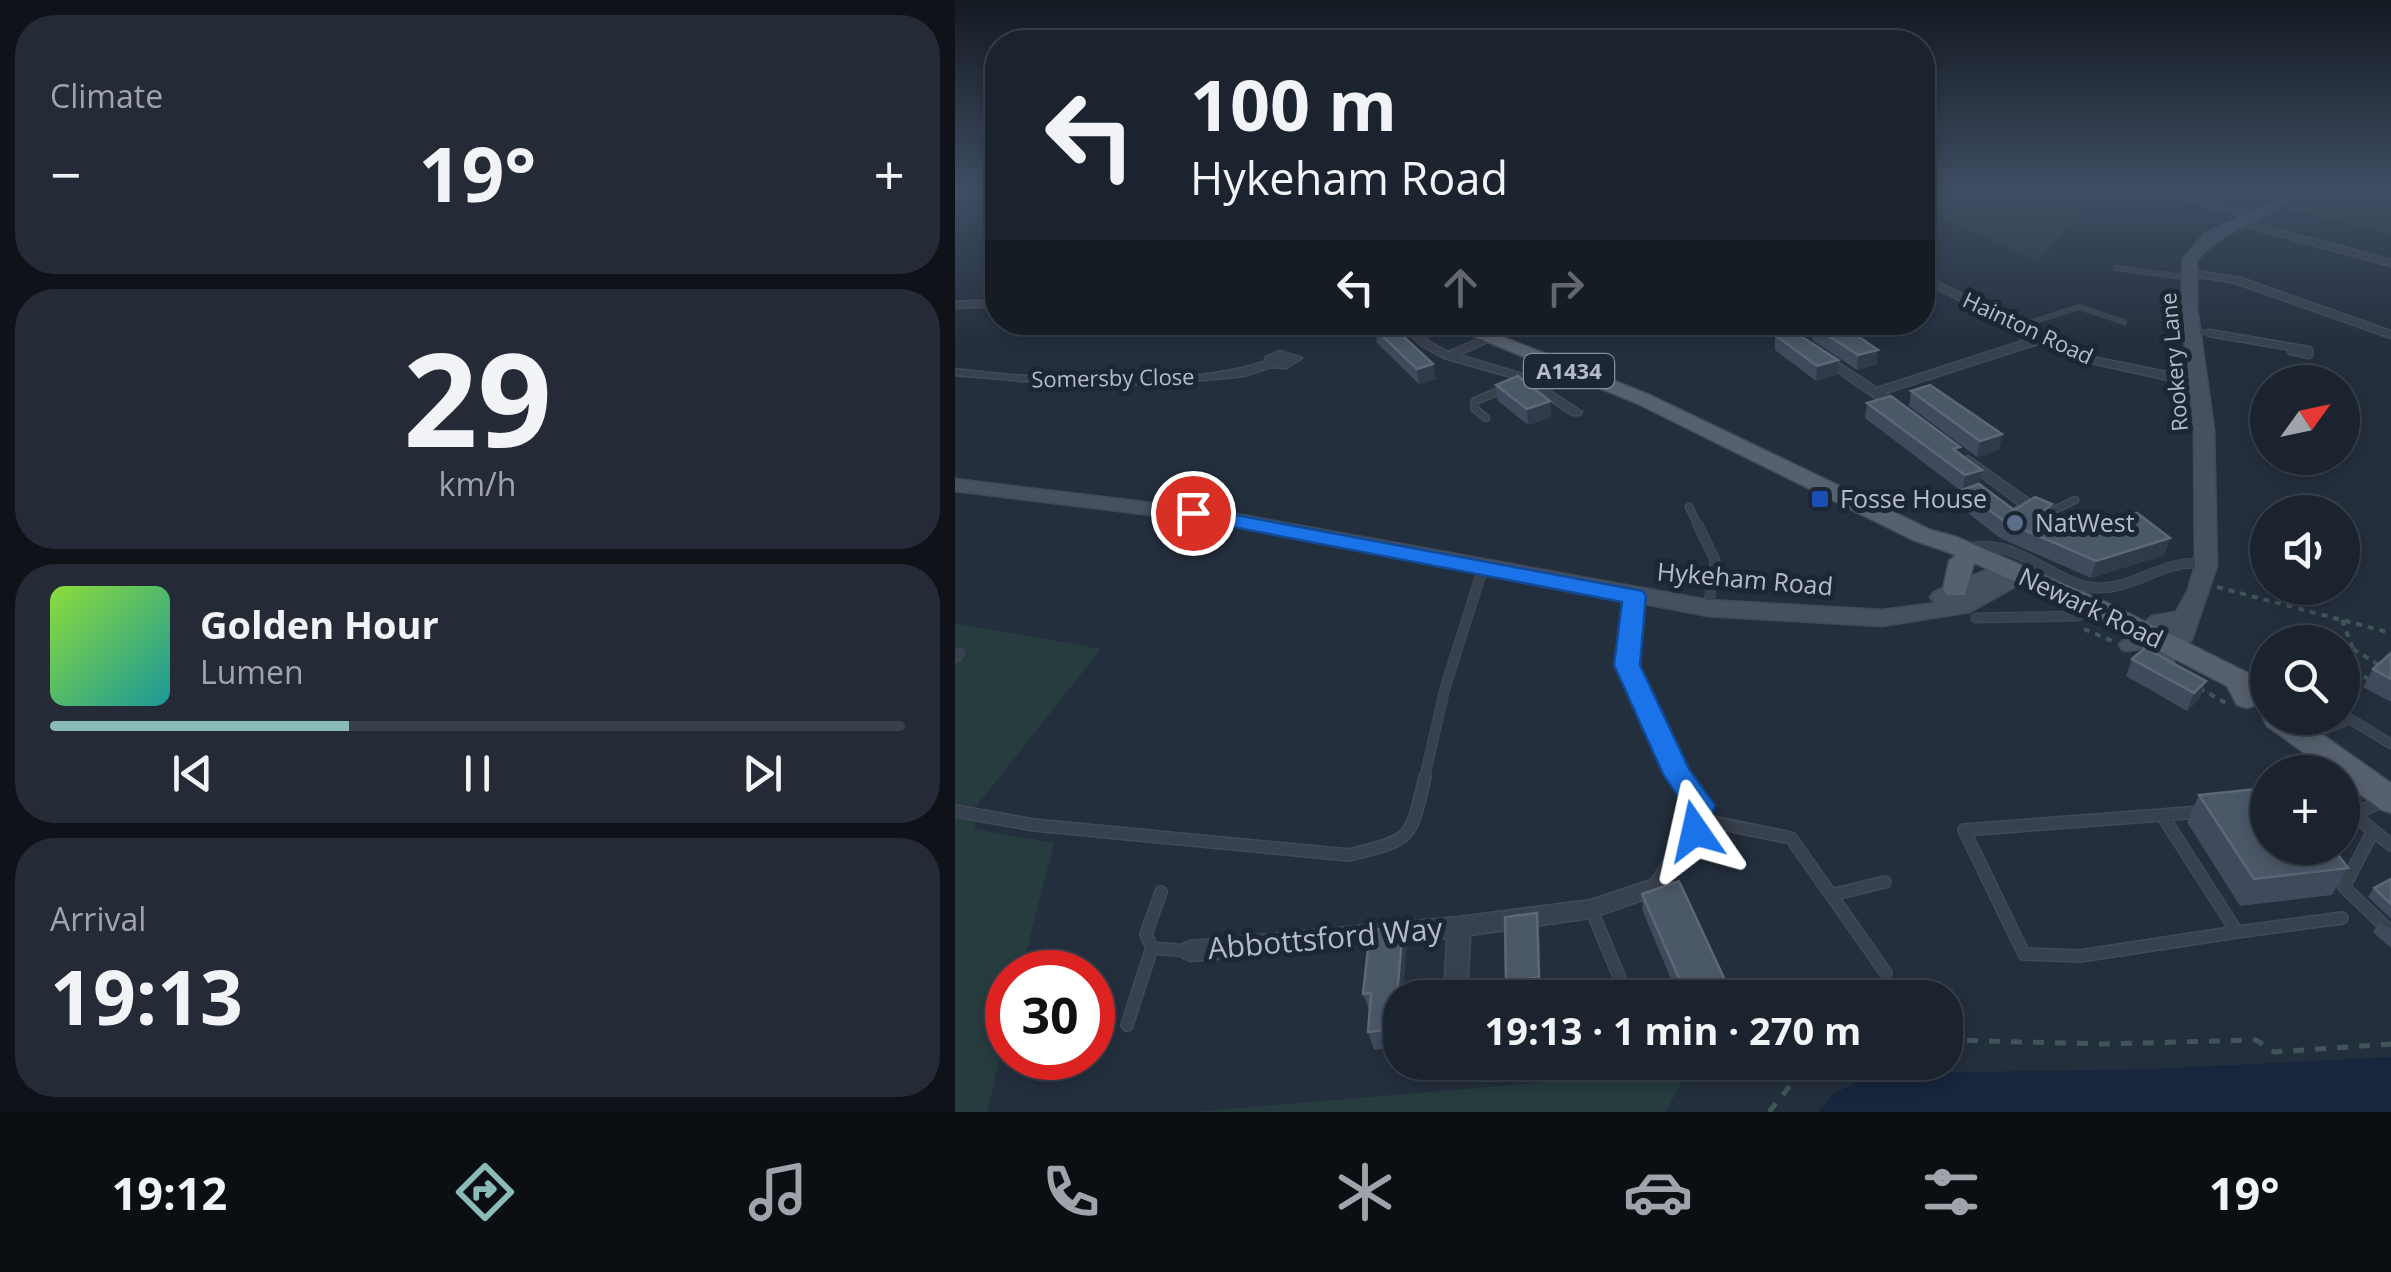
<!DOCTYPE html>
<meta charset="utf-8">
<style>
body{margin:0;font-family:"Open Sans",sans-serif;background:#242b36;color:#f1f3f6;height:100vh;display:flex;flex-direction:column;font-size:38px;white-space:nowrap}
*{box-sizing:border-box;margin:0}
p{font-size:32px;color:#a0a4aa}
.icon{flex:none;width:55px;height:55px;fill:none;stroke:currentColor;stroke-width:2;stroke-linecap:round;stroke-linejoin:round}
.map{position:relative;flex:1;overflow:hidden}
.sheet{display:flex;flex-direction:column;gap:15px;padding:15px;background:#0f1319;width:955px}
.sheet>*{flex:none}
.banner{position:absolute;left:30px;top:30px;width:950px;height:305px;border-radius:40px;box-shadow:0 5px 15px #0003,0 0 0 2px #39404a;background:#1b232e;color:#f1f3f6;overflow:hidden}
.needle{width:65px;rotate:57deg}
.fabs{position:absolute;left:1295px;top:365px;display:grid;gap:20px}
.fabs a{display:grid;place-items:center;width:110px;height:110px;border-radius:50%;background:#1b232e;box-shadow:0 5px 15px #0003,0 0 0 2px #39404a;font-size:50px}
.speed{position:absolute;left:30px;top:950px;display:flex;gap:20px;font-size:50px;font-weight:700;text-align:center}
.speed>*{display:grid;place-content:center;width:130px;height:130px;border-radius:50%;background:#1b232e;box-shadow:0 5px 15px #0003,0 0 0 2px #39404a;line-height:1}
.speed .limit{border:15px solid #d22;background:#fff;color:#111}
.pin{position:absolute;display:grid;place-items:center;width:85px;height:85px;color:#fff;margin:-42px;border:5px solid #fff;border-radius:50%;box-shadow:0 2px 10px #0007}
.me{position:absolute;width:110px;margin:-55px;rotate:349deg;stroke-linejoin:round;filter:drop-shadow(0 0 8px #0008)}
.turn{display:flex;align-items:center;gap:35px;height:210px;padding:0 40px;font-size:45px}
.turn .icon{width:130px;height:130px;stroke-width:2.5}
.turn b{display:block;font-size:70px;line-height:85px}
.lanes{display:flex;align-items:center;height:95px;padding:0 40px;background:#0003;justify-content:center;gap:50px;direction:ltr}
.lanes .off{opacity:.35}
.big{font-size:75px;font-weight:700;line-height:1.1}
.sheet .widget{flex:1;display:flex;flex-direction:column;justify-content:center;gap:15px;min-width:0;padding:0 35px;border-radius:40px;background:#242b36}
.sheet .dial{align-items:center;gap:0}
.dial b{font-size:130px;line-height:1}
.song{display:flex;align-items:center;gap:30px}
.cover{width:120px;height:120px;border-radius:15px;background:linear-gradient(135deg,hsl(90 70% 55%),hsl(180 70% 35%))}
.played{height:10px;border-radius:5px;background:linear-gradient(90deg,#8bbbb9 35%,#39404a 35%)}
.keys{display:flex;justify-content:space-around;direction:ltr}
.heat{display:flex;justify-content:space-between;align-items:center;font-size:55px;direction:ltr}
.trip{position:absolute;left:428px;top:980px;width:580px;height:100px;border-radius:40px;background:#1b232e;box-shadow:0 5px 15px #0003,0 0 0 2px #39404a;font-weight:700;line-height:100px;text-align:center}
.dock{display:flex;height:160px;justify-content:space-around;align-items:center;background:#0b0e12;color:#a0a4aa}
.dock .icon{width:70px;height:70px}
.dock .selected{color:#8bbbb9}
.dock b{font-size:45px;color:#f1f3f6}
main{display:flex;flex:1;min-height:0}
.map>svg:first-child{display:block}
.green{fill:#263c3f}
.water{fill:#17263c}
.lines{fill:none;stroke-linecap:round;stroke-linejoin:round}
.lane-far3-casing{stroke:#414a57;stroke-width:6}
.lane-far2-casing{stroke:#414a57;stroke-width:9}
.lane-far1-casing{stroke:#414a57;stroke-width:11}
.lane-casing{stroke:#414a57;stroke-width:14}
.street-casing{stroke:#414a57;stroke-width:3}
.secondary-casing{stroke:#414a57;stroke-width:3}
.primary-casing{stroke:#414a57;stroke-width:3}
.path-far2{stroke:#3f5557;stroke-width:2.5;stroke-dasharray:5 5;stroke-linecap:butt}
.path-far1{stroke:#3f5557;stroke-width:4;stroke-dasharray:6 6;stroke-linecap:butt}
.path{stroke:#3f5557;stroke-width:5;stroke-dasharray:11 11;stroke-linecap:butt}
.lane-far3{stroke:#38414e;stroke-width:5}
.lane-far2{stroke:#38414e;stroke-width:6}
.lane-far1{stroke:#38414e;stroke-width:9}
.lane{stroke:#38414e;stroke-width:11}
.street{fill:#38414e;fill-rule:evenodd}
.secondary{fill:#465061;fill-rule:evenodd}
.primary{fill:#56606e;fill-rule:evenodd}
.wall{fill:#3f4b5c}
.shaded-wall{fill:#2f3b4b}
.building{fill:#4b5868;stroke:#5c6777;stroke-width:2.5}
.route{fill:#1a73e8;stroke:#114b97;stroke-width:2.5}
.transit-dot{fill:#1a4fb4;stroke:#1d2633;stroke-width:4}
.service-dot{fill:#5c6f8a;stroke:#1d2633;stroke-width:4}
.labels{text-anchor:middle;stroke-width:10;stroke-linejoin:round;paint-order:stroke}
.far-street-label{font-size:22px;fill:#b4bcc9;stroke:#1d2633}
.shield{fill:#1d2633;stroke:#878f9c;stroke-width:2.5}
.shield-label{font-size:22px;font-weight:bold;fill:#b4bcc9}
.poi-label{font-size:25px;fill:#b4bcc9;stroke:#1d2633;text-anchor:start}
.street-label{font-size:25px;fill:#b4bcc9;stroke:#1d2633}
.near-street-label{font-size:30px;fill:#b4bcc9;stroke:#1d2633}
</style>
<main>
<section class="sheet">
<div class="widget"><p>Climate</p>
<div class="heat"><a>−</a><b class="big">19°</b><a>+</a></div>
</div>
<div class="widget dial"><b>29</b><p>km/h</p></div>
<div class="widget">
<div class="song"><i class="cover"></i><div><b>Golden Hour</b><p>Lumen</p></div></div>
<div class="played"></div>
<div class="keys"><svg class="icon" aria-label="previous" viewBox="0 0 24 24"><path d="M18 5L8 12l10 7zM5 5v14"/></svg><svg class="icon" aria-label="pause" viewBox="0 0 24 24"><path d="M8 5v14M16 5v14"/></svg><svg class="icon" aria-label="next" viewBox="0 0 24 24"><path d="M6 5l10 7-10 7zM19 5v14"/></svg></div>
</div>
<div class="widget"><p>Arrival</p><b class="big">19:13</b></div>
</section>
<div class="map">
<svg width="1436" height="1112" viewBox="0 0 1436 1112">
<rect width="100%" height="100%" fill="#242f3e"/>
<path class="green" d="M968,189H1131L1143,194L1083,261L968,210Z
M1357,189H1436V234L1333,210Z
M0,623L146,649L20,808V829L99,843L66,972H52V1028L32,1112H0Z
M734,1070L710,1112H236Z"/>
<path class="water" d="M1436,1057V1112H863L878,1094L919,1074L1195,1069Z"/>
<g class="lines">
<defs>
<path id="lane-far3" d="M1161,268L1235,278
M1065,326L1124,307L1169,322
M1236,330L1269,336"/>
<path id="lane-far2" d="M1254,333L1354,350V355L1336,351
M531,418L519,408L520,401L551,388
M734,507L744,527
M1087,508L1097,511L1120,500"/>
<path id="lane-far1" d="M743,525L760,560L753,608
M1012,549C1058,535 1092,579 1135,587C1175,594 1207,558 1247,564
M1021,618L1123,616
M0,658L5,653
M1356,734L1395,719L1436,744
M469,780L490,688L528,568"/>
<path id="lane" d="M1428,800L1399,815L1436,845
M0,811L79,825L394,855C458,839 455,841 470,777
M1243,812L1207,815L1282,932L1387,918
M1207,815L1009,830L1069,954L1125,956L1282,932
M743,819L836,838L931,973
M1418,831L1389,887L1436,932
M206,892L191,934L197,948L232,951
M876,895L930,882
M636,909L673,998
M172,1025L197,948"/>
<path id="street" d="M1210,190L1302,214L1303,216L1299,219L1211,196L1200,200L1196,197Z
M1283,219L1436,260V266L1280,224V220Z
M1235,270L1286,278L1436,331V338L1280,283L1232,275L1230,273Z
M968,275L1138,357L1241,378L1247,382L1241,386L1131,362L1089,342L930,393L952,410L946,414L942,413L862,358V354H870L922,388L1080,337L968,282Z
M42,300V306L0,308V302Z
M442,322H454L475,342L493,352L527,337H535V341L504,355L571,375L627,412L625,415H617L563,379L489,358L467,346Z
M826,322H838L832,329L851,341V345H843L821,331L820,329Z
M325,351L347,358L331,368L316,367L289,376L208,384L113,385L0,375V369C90,380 223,389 309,362L311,357Z
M1013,456L1078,502L1080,505C1074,512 1064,519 1055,517L1053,514L1064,505L1008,463L1006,460Z
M679,591L687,596L680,665L730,770L755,805L750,831L710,892L636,918L515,935L512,998H489L492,938L236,961L228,958L225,951L228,944L236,941L504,917L636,900L696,880L730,829L735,806L713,774L664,665L671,596Z"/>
<path id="secondary" d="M1333,189H1346C1315,224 1273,223 1242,260V308L1259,430L1262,566L1237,639L1215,666H1197L1193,660L1216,628C1200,637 1187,655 1167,650L1164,644L1197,616L1221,612L1233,590L1240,566L1239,430L1226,308L1228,259L1250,233L1318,202Z
M0,479L270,512L753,600L927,610L981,603L975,597L979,592L1051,562L1059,564L1062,570L1075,571L1079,576L1015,612L927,626L753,616L270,524L0,491Z"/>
<path id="primary" d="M484,322H510L695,395L976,530L1002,537L1153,603L1293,673L1307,698L1302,705L1292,708L1282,705L1272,686L1135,615L1019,563L1010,595H992L988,589L994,561L1001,555L958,540L681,403Z
M1312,710V718H1344L1436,783V813L1425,809L1388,781V772H1376L1312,726L1308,718Z"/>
</defs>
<use href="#lane-far3" class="lane-far3-casing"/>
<use href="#lane-far2" class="lane-far2-casing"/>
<use href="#lane-far1" class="lane-far1-casing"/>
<use href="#lane" class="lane-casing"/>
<use href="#street" class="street-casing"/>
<use href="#secondary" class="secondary-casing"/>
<use href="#primary" class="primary-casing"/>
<path class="path-far2" d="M1361,189L1436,197
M1337,209L1386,214L1436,212"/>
<path class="path-far1" d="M1262,587L1436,633
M1387,620L1398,649L1397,679L1403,689
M1129,629L1157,641
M1398,649L1424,665
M1399,670L1413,679
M1244,688L1271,703"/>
<path class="path" d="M990,1040L1148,1044L1301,1040L1319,1052L1436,1044
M814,1112L850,1067L863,1062"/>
<use href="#lane-far3" class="lane-far3"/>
<use href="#lane-far2" class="lane-far2"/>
<use href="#lane-far1" class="lane-far1"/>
<use href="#lane" class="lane"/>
<use href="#street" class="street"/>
<use href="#secondary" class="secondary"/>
<use href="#primary" class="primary"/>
</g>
<path class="wall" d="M780,322H812V336L779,335Z
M858,326L922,364L902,370L857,340Z
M420,329L481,379L464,384L422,343Z
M820,335L882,375L861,381L820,350Z
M541,385L595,401L596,417L573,425L542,400Z
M956,391L1047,434L1044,450L1022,457L954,406Z
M912,403L1004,453L1024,484L1059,510L1094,515L1128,530L1215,538L1209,555L1136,578L1045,538L1004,506L1006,491L910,418Z
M1436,653V702L1408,687L1418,669Z
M1177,659L1251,681L1244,699L1232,711L1171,676Z
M1244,795L1393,868L1377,895L1285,906L1232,822Z
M1436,879V919L1413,897L1419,888Z
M687,894L769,978L768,996L763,998H724L688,912Z
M1424,923L1436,929V948L1418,932Z
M584,932L586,995L573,997L551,988Z
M452,945L445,998V1047L419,1050L413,1032L415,1012L408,994Z"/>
<path class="shaded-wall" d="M923,350L922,364L902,370L903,355Z
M883,360L882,375L861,381L862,366Z
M478,364L481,379L464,384L462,369Z
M595,401L596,417L573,425L572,409Z
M1047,434L1044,450L1022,457L1025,441Z
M1027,470L1024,486L1007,492L1010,475Z
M1215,538L1209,555L1136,578L1141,561Z
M1251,681L1244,699L1232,711L1239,693Z
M582,913L584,932L586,995L584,977Z
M448,927L452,945L448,998L442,995Z
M769,978L768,996L763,998H730V992Z"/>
<path class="building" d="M426,322H433L478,364L462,369L420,329Z
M873,322H882L923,350L903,355L858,326Z
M838,331L883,360L862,366L820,335Z
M563,376L595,401L572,409L541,385Z
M975,385L1047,434L1025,441L956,391Z
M936,396L1005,447L998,449L1027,470L1010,475L912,403Z
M1024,484L1059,510L1080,497L1097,504L1087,512L1128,530L1182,513L1215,538L1141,561L1049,521L1007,490Z
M1190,648L1251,681L1239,693L1177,659Z
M1436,653V679L1418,669Z
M1312,788V848H1378L1393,868L1299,879L1244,795Z
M1436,879V904L1419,888Z
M724,881L769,978L730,992L687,894Z
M582,913L584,977L570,979L571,998H537V989L551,988L550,917Z
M448,927L442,995L450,994V998H445V1028L413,1032L416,993L408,994L415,930Z"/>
<linearGradient id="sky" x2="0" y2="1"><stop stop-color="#141a22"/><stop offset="0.55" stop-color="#3f4d63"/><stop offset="1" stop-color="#3f4d63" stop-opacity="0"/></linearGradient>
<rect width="1436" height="345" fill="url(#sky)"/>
<path class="route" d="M238,507L688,591L691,596L685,665L734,769L760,805L750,840L740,843L729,840L725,831L730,807L708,774L659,665L667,602L231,518L228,513Z"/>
<rect class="transit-dot" x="855" y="489" width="20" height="20" rx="5"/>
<circle class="service-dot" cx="1060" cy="523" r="10"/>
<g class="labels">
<g class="far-street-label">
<text transform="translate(1073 328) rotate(25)" y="8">Hainton Road</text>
<text transform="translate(1219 362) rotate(-95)" y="8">Rookery Lane</text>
<text transform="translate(158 378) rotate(-1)" y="8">Somersby Close</text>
</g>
<rect class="shield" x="569" y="354" width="90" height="34" rx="8"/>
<g class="shield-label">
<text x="614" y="379">A1434</text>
</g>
<g class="poi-label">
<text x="885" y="508">Fosse House</text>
<text x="1080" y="532">NatWest</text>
</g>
<g class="street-label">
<text transform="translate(790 579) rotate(5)" y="9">Hykeham Road</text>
<text transform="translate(1136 608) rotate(25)" y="9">Newark Road</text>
</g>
<g class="near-street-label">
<text transform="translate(370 939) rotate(-5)" y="10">Abbottsford Way</text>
</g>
</g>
</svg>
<div class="fabs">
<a><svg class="needle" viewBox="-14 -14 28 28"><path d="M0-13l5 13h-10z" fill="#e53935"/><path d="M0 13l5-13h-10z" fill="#a0a4aa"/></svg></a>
<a><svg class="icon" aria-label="sound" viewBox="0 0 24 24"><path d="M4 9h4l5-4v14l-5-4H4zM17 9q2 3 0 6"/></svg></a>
<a><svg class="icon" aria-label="search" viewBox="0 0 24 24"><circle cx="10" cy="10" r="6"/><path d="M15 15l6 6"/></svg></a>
<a>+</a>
</div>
<div class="speed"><div class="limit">30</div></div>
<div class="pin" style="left:238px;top:513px;background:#d93025"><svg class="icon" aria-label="arrive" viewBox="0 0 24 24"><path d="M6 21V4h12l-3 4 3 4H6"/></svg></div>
<svg class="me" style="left:740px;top:831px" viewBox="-20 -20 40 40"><path d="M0-17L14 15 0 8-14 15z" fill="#1a73e8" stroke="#fff" stroke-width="4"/></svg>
<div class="trip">19:13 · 1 min · 270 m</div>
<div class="banner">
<div class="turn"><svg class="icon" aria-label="left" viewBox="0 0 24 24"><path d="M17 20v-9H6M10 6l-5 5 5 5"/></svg><div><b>100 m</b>Hykeham Road</div></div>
<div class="lanes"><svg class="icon" aria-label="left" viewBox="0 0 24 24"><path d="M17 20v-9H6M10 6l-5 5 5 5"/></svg><svg class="icon off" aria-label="ahead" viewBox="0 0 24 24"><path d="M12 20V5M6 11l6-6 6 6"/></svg><svg class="icon off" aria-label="right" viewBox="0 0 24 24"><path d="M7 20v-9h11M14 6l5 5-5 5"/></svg></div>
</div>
</div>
</main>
<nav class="dock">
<b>19:12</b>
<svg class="icon selected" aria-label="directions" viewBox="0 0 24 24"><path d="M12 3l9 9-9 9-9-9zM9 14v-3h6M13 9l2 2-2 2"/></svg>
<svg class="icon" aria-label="music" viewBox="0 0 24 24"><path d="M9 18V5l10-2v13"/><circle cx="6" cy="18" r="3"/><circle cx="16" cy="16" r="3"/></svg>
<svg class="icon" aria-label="phone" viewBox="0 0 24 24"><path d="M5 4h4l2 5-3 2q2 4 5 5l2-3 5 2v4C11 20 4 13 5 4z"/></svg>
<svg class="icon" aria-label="climate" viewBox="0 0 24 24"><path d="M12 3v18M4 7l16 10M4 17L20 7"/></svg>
<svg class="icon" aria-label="car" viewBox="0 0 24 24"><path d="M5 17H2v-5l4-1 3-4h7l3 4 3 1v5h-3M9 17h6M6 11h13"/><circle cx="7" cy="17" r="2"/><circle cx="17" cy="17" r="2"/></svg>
<svg class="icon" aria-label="filters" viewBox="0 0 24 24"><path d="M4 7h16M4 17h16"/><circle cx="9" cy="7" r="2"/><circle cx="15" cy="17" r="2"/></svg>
<b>19°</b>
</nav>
